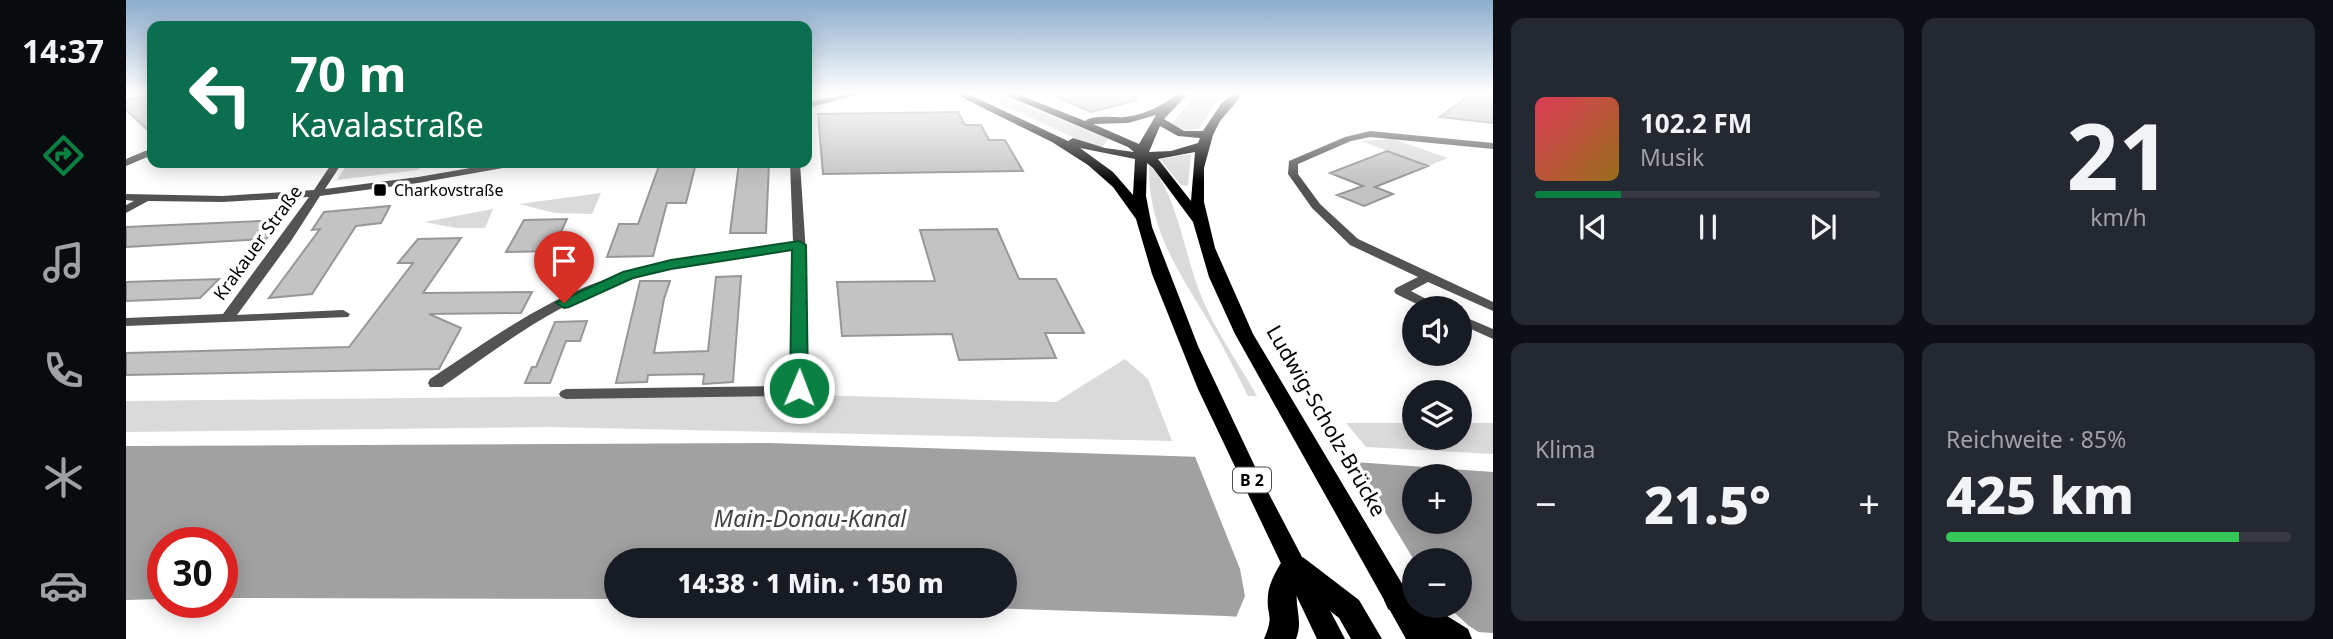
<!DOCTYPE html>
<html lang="de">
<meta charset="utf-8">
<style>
body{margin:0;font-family:"Noto Sans",sans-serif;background:#242831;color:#f1f3f6;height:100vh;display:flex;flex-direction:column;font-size:26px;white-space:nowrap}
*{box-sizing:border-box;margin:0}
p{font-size:23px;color:#9ea1a6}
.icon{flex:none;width:38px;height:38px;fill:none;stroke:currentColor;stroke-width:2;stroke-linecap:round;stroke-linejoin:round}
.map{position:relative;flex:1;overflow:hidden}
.panel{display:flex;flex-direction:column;gap:18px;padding:18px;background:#0d0f14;width:840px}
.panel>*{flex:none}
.guide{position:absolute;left:21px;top:21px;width:665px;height:147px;border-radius:14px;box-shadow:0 4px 18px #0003;background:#0b6e4f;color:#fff;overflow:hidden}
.controls{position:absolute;left:1276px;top:296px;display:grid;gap:14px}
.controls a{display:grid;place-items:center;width:70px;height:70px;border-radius:50%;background:#171b24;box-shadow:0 4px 18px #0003;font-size:35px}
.speed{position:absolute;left:21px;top:527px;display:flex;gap:14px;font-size:35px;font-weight:700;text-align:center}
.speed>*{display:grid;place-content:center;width:91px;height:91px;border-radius:50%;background:#171b24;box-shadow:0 4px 18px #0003;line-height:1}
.speed .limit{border:10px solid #d22;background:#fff;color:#111}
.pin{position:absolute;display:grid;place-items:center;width:60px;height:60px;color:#fff;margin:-72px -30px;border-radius:50% 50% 50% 0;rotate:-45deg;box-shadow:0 0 7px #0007}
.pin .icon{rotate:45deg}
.me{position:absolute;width:77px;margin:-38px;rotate:1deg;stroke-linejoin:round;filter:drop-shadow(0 0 5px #0008)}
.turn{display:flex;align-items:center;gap:24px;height:147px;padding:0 28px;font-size:32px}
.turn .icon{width:91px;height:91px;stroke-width:2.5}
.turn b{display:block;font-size:49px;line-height:60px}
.big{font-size:52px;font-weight:800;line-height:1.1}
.panel .tile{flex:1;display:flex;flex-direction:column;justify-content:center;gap:10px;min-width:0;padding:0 24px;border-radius:14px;background:#242831}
.panel .dial{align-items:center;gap:0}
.dial b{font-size:91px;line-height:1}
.song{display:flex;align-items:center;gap:21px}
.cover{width:84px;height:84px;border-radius:10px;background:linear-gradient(135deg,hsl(350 70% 55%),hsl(40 70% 35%))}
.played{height:7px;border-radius:4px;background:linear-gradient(90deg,#0b8043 25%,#363941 25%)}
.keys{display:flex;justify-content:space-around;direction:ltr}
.heat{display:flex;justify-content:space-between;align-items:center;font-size:38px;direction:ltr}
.charge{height:10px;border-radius:5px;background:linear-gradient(90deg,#34c759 85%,#363941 0)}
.panel .tiles{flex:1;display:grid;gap:18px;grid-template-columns:repeat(2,1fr)}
.trip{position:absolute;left:478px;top:548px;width:413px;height:70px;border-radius:35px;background:#171b24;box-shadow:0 4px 18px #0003;font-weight:800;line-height:70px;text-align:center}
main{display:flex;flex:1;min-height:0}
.dock{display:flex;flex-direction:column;width:126px;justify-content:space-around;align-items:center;background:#090b0e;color:#9ea1a6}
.dock .icon{width:49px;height:49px}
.dock .on{color:#0b8043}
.dock b{font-size:32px;color:#f1f3f6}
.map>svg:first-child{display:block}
.green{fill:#dadada}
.water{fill:#a1a1a1;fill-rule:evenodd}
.pier{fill:#fff}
.building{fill:#c3c3c3;stroke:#979797;stroke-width:2}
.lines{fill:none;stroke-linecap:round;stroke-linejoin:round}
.service{fill:#535353;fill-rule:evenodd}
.minor{fill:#535353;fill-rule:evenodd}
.primary{fill:#000;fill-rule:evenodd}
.trunk{fill:#000;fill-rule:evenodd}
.route{fill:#0b8043;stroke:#07532c;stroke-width:2}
.poi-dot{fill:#000;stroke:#fff;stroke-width:2.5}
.labels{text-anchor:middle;stroke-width:7;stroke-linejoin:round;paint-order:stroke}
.far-poi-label{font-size:16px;fill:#000;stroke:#fff;text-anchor:start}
.shield{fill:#fff;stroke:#4c4c4c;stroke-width:2}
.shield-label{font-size:16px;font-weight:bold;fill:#000}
.street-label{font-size:18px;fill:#000;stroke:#fff}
.near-street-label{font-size:21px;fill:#000;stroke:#fff}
.near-water-label{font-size:23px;font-style:italic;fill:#424242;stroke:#fff}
</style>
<main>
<nav class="dock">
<b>14:37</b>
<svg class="icon on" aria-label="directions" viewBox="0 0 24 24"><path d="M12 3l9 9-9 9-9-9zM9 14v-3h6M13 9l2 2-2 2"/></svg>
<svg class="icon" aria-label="music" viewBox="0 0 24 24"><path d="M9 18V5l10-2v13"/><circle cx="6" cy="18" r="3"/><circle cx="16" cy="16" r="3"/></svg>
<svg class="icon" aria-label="phone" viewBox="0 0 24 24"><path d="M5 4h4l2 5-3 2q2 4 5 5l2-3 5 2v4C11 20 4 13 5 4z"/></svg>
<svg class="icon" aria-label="climate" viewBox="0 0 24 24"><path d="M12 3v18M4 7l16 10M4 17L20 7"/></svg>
<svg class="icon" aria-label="car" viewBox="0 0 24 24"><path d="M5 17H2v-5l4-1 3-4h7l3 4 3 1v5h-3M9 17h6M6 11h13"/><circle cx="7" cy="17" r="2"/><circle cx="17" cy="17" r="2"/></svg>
</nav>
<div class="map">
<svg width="1367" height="639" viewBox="0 0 1367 639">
<rect width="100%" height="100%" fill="#fff"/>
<path class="green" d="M853,94H868L983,139L976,147L962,144Z
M1072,94H1096L1073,129L1056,131L1045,124Z
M1267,139L1322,158L1302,166L1235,141Z
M1065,154L1062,186L1055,185L1034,159Z
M222,163H304L291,170L211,180Z
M1023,165C1050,189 1060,261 1076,298C1090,332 1113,364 1131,396H1122C1109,370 1096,344 1081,319C1050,267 1022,227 1023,165Z
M475,193L466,214L429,213L393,204Z
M367,209L359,228H330L298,222Z
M999,359L1022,379L1046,441L422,427L0,432V401L655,394L930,402Z
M1220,423H1288V438H1334V423H1367V454L1240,447Z"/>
<path class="water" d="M644,443L1229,462L1367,472V633L1100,616L801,606H878V560H490V599L96,598V542H37V599L0,600V446ZM1288,476H1334V522H1288ZM1288,560H1334V606H1288Z"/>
<path class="pier" d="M1068,454L1227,459L1288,560V606H1321L1343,626L1359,636L1109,620L1119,596L1114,569Z"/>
<path class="building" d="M924,94H1010L1011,100L965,112Z
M1345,94H1367V123L1314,117Z
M20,96L26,103V134L0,110V100Z
M832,112L839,125H855L863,140H879L897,171L697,174L692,114Z
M1261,151L1302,166L1249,187L1267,194L1238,206L1211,195L1237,186L1204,173Z
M534,163H570L560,203H541L527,256L481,257L493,224H512Z
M613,163H643L640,233H604Z
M264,206L255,223L230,226L186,294L143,298L194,229L186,230L198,212Z
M441,219L426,251L380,252L398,220Z
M157,220L140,239L0,247V227Z
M871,229L893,279H930L958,333H919L930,358L833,360L826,334L716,336L711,282L809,281L794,230Z
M335,238L297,293L406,292L395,313L303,314L335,328L313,369L0,375V353L223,347L287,263H272L292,239Z
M615,276L607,382L577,384L578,374L522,375L521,382L490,383L514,281H544L538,299L528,353L582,351L590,277Z
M93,279L74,298L0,301V282Z
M461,321L454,341H440L424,383H399L406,367H410L429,322Z"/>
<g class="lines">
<path class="service" d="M673,383L678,385L680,388L678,391L654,396L440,399L435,397L433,394L435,391L440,389L654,386Z"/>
<path class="minor" d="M721,94H736L681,108V102Z
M1244,131L1367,143V149L1244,137L1225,141L1172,164V174L1194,204L1232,239L1367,302V311L1302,282L1285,291L1317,308H1299L1270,294L1268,291L1270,288L1292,277L1224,245L1186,208L1162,174L1163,161L1219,137Z
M26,148V155L0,166V159Z
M206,163H216L199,189L292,177L373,163H393L388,166L292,183L194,196L165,241L111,315L217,310L224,314L222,317L0,326V318L97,314L183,197L97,202L22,201L0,213V205L8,201L0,200V194L97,196L188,190Z
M664,163H674L681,268V388L679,392H667L665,388L668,249C606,259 544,265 485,286C423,308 369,350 316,387H304L302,383L304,379C359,343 413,303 475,281C537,258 603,252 667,242Z
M1334,315L1367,329V339L1334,324Z"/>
<path class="primary" d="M829,94H842L942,141L947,138L979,148L1008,152L1002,147L877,94H891L959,121C969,114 986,118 998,117C1018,115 1036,106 1051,94H1062L1038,119L1058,131H1077L1095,104L1106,94H1117L1094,121L1087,135L1078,168V202L1089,248L1127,334L1309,639H1280L1109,334L1083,277L1067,222L1027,168L1021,163L1020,196L1026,227L1072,346L1132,473L1219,639H1191L1072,389L1026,274L1010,219L987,187L962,165L926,142ZM1030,115L1013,144L967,124L1002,123ZM1034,126L1052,136L1074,138L1072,143L1045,151L1023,152ZM954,148L1009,159L1007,195L987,172ZM1069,152L1065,201L1032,159Z"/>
<path class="trunk" d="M1168,554L1178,558L1233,600L1256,639H1225L1213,618L1172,586C1167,605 1178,620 1170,639H1138C1149,613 1140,618 1142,595C1143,582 1152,568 1158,558Z
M1272,587L1288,595V606H1305L1342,629L1346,639H1306L1262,609L1258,600L1262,591Z"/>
</g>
<linearGradient id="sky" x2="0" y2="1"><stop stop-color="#8baccc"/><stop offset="0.51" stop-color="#fff"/><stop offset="1" stop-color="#fff" stop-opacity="0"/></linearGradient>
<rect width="1367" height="183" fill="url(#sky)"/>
<path class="route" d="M673,241L680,245L682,388L673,394L664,388L666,250L545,269L507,278L443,307L438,308L430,303L497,272L545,260Z"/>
<rect class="poi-dot" x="247" y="183" width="14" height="14" rx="3.5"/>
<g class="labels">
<g class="far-poi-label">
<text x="268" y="196">Charkovstraße</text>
</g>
<rect class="shield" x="1107" y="467.5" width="38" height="25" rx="5"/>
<g class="shield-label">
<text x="1126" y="486">B 2</text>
</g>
<g class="street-label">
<text transform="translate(132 243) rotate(-54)" y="6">Krakauer Straße</text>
</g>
<g class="near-street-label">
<text transform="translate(1200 421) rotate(60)" y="7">Ludwig-Scholz-Brücke</text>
</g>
<g class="near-water-label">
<text x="684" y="527">Main-Donau-Kanal</text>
</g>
</g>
</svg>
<div class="controls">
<a><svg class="icon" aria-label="sound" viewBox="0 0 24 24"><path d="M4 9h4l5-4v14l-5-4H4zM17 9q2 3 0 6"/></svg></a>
<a><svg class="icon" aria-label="layers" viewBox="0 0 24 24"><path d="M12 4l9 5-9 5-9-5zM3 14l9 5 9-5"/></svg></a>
<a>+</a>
<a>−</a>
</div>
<div class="speed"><div class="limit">30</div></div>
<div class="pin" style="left:438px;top:303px;background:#d93025"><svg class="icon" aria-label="arrive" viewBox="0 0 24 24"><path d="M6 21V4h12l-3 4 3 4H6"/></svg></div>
<svg class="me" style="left:673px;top:388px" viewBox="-20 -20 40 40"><circle r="17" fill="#0b8043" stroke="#fff" stroke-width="3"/><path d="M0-11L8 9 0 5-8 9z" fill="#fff"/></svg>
<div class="trip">14:38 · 1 Min. · 150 m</div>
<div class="guide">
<div class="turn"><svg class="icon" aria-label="left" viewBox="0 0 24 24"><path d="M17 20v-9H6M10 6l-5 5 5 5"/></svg><div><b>70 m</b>Kavalastraße</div></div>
</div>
</div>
<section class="panel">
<div class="tiles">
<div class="tile">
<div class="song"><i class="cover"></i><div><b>102.2 FM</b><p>Musik</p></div></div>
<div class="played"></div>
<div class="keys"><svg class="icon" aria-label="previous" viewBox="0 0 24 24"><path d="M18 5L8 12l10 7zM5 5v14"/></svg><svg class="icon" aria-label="pause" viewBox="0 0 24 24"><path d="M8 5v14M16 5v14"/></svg><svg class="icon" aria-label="next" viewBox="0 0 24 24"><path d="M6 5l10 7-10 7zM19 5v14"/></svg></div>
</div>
<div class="tile dial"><b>21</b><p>km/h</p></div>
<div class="tile"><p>Klima</p>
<div class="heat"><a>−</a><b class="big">21.5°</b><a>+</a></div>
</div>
<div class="tile"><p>Reichweite · 85%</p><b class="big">425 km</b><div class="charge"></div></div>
</div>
</section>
</main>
